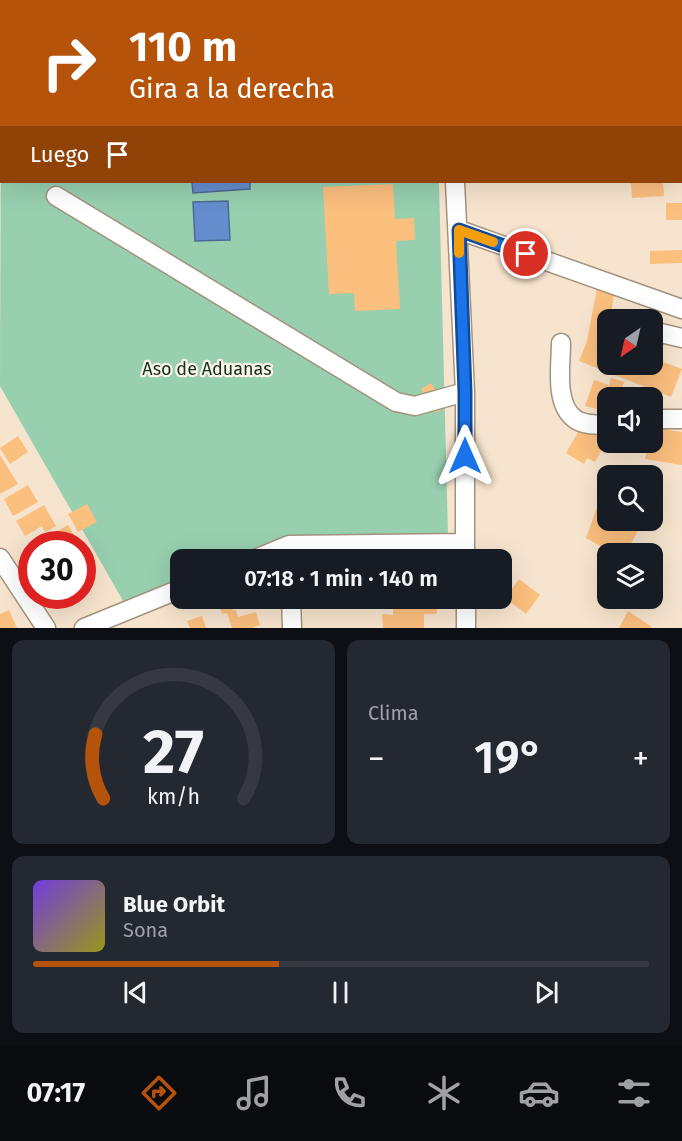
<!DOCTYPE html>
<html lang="es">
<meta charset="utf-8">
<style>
body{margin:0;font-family:"Fira Sans",sans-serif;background:#242831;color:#f1f3f6;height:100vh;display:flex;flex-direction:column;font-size:22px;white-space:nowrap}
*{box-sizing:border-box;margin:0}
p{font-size:20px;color:#9ea1a6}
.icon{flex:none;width:33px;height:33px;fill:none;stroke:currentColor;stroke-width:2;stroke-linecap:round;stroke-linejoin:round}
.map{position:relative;height:628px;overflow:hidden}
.drawer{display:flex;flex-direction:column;gap:12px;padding:12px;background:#0d0f14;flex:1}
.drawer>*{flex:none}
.banner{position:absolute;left:0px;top:0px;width:682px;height:183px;box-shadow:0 6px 24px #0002;background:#b45309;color:#fff;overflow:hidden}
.needle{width:39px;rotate:214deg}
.controls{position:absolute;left:597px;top:309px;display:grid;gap:12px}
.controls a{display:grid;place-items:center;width:66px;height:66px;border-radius:12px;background:#171b24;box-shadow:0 6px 24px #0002;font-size:30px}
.speed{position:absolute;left:18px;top:531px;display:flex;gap:12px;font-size:30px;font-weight:700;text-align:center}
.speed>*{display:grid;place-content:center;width:78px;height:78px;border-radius:50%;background:#171b24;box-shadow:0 6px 24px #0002;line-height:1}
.speed .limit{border:9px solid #d22;background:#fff;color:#111}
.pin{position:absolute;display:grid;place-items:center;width:51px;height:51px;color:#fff;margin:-26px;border:3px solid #fff;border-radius:50%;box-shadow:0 2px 6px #0007}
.me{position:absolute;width:66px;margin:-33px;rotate:0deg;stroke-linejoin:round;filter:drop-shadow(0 0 4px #0008)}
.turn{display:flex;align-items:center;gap:21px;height:126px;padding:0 30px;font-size:27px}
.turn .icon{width:78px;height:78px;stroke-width:2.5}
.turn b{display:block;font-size:42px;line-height:51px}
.then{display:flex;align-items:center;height:57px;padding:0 30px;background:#0003;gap:12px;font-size:22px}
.big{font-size:45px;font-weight:600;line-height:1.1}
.drawer .tile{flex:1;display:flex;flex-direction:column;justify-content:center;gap:9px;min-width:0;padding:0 21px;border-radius:12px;background:#242831}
.drawer .dial{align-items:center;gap:0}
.dial svg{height:156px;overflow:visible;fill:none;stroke:#363941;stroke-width:7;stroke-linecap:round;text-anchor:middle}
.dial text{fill:#f1f3f6;stroke:none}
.song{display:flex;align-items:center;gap:18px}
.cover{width:72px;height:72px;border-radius:9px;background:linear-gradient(135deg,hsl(260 70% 55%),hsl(60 70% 35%))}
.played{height:6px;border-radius:3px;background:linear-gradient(90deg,#b45309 40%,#363941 40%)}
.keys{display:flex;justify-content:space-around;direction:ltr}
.heat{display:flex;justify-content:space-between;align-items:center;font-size:33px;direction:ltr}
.drawer .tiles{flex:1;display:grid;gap:12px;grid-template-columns:1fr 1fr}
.tile:last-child{grid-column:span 2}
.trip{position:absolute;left:170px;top:549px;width:342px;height:60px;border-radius:12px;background:#171b24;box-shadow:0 6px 24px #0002;font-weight:600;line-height:60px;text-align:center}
.menu{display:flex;height:96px;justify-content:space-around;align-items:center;background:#090b0e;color:#9ea1a6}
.menu .icon{width:42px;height:42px}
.menu .selected{color:#b45309}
.menu b{font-size:27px;color:#f1f3f6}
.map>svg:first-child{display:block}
.green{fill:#97cfaf}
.water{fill:#648dcd;stroke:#4e6993;stroke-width:1.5}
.building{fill:#fbbf7e}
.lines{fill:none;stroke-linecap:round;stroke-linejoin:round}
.minor-casing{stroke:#a4927e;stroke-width:21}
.minor{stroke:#fff;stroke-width:18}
.route-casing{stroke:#114b97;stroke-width:15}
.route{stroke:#1a73e8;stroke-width:10}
.slow{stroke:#f59e0b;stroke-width:10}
.labels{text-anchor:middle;stroke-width:4.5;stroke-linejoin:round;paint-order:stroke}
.park-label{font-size:18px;fill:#0d3321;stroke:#fef3e5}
</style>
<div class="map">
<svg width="682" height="628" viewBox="0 0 682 628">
<rect width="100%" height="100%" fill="#f7e4ce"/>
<path class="green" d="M1,105L2,182H439L448,535L281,542L238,559L180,560V584L126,606L0,386Z"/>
<path class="water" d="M192,182H250V189L193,193Z
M228,201L230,240L195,241L193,202Z"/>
<path class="building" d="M631,182H663L664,196L632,198Z
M393,184L395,219L414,218L415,240L396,241L400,309L355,311L354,293L329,294L323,187Z
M666,203H682V220H666Z
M682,250V263L650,264V251Z
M597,288L614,294L610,320H608V364H652V358L682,369L671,397L579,361L587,341Z
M611,378L624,382L619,398H608V405L603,403L601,410L585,406L594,380L609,385Z
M431,383L446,406L436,413L421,389Z
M623,388L652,397L651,398H620Z
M581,427L599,437L596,444L603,448L595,462L587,458L584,464L566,453Z
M652,427L682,432V465L645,459L648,442H652Z
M18,436L28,452L10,464L0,448Z
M0,455L18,484L0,494Z
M28,485L38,502L13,516L4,499Z
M601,496L608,500V520H644L625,554H614L586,538Z
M87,504L97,522L78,532L68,514Z
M44,505L56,526L45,532L42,526L25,536L16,521Z
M68,525L79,544H69L67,541L61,544H56L51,535Z
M82,574L90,588L82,592Z
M652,575L663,581L652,603Z
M519,579L540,595L526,614L505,598Z
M217,598H229L233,611L236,610L238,617L256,612L260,625L252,628H232L227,613L222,614Z
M393,598H437V614H424V628H383L382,614L393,615Z
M9,610L17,628H0V614Z
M628,611L652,627L651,628H619Z
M202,616L206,628H190L187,621Z"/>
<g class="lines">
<defs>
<path id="minor" d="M447,2V0
M455,182L465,392V560
M56,196L396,402L415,406L465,392
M459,230L682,309
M652,331L682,338
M561,343C561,365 554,404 575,419C583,425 598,425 608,425
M652,419H682
M0,558L46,628
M253,560L289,545L464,543
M291,598L292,628
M466,598V628
M84,628L180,589"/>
</defs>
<use href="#minor" class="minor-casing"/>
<use href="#minor" class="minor"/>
</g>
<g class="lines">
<defs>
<path id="route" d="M465,456V392L459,230L526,254"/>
</defs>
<use href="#route" class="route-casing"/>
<use href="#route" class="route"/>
<path class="slow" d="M459,253V230L493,242"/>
</g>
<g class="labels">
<g class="park-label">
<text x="207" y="375">Aso de Aduanas</text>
</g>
</g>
</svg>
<div class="controls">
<a><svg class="needle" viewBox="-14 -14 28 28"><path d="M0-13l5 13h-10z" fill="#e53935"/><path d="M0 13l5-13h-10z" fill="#9ea1a6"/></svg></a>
<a><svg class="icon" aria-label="sound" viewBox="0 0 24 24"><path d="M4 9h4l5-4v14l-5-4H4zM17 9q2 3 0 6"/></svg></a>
<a><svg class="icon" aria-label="search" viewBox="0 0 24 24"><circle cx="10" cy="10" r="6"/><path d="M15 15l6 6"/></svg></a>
<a><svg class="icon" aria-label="layers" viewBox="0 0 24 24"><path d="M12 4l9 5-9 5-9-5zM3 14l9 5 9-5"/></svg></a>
</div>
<div class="speed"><div class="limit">30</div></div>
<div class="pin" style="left:526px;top:254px;background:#d93025"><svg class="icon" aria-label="arrive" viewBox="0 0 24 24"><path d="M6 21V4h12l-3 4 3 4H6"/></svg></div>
<svg class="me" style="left:465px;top:456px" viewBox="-20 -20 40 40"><path d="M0-17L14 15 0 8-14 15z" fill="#1a73e8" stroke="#fff" stroke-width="4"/></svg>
<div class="trip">07:18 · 1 min · 140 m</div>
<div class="banner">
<div class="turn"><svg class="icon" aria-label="right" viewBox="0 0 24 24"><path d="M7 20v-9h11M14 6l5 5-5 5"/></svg><div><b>110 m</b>Gira a la derecha</div></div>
<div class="then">Luego<svg class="icon" aria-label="arrive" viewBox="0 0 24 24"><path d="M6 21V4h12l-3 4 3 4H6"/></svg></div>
</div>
</div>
<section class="drawer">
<div class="tiles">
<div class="tile dial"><svg viewBox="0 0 100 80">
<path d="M14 69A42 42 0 1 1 86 69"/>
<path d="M14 69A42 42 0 0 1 10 36" stroke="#b45309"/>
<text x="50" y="56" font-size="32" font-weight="700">27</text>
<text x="50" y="72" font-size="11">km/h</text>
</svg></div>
<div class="tile"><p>Clima</p>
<div class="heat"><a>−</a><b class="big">19°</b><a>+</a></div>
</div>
<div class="tile">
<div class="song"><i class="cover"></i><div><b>Blue Orbit</b><p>Sona</p></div></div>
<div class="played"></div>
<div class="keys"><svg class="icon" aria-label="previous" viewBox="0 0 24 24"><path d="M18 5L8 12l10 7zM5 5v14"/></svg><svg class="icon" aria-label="pause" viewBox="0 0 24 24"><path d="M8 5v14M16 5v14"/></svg><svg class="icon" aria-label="next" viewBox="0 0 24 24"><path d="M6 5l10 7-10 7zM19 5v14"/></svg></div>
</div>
</div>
</section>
<nav class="menu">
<b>07:17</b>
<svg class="icon selected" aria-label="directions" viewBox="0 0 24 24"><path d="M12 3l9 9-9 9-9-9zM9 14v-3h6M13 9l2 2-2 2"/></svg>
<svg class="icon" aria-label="music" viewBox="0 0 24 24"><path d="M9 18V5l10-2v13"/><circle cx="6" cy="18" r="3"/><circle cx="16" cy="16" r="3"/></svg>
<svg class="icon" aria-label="phone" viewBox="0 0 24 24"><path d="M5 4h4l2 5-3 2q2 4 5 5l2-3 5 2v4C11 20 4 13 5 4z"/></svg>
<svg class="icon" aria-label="climate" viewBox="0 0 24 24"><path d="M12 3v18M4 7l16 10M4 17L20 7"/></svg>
<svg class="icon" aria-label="car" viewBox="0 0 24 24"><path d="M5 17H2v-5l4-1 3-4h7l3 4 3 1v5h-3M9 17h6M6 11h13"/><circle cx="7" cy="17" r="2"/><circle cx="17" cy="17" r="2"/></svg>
<svg class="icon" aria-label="filters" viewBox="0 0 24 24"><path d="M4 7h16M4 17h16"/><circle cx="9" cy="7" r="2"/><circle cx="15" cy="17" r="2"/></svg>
</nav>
